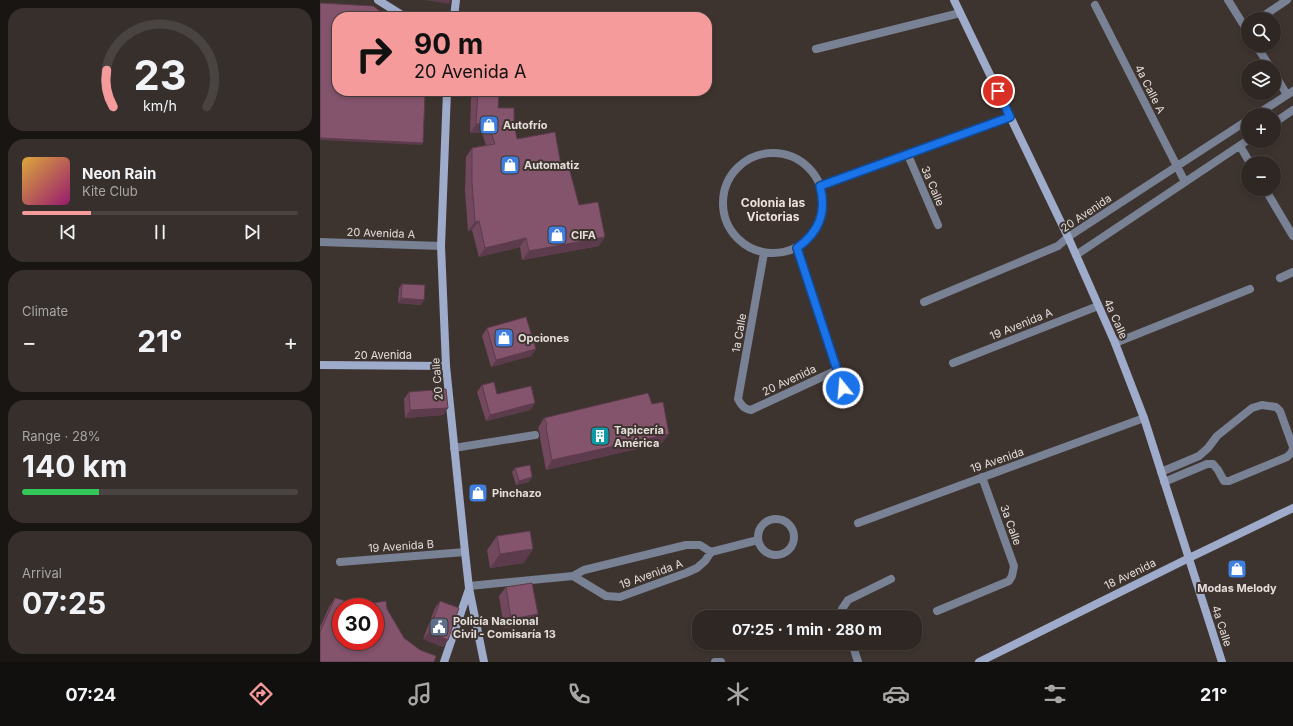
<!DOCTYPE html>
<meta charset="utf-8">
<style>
body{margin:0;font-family:Inter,sans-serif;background:#362f2b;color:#f1f3f6;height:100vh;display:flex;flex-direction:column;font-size:15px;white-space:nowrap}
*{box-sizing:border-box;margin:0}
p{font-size:13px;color:#a7a5a6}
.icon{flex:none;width:22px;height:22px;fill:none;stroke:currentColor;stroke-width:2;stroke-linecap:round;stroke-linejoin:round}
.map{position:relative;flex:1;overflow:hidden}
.sheet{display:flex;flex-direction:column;gap:8px;padding:8px;background:#191513;width:320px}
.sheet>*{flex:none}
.banner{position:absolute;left:12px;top:12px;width:380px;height:84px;border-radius:16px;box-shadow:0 2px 6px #0003,0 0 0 1px #494441;background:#f59b9b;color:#111;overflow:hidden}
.fabs{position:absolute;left:921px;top:12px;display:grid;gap:8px}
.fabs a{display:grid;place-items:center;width:40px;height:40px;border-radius:50%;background:#2e2723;box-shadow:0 2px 6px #0003,0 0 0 1px #494441;font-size:20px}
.speed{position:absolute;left:12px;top:598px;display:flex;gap:8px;font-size:20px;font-weight:700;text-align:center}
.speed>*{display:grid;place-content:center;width:52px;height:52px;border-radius:50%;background:#2e2723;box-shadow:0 2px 6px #0003,0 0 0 1px #494441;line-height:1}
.speed .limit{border:6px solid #d22;background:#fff;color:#111}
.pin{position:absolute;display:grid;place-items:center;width:34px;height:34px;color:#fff;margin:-17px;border:2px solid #fff;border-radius:50%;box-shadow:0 1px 4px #0007}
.me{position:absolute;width:44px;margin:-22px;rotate:343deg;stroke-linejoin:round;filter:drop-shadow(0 0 3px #0008)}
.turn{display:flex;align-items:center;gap:14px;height:84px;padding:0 16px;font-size:18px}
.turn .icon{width:52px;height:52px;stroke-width:2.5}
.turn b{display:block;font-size:28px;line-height:34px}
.big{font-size:30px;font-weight:700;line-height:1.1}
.sheet .widget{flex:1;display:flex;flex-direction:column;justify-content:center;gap:6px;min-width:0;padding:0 14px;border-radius:16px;background:#362f2b}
.sheet .dial{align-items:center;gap:0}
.dial svg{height:104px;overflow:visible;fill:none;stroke:#494441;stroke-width:7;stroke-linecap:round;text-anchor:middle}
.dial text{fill:#f1f3f6;stroke:none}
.song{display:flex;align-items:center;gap:12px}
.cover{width:48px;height:48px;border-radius:6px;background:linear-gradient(135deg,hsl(40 70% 55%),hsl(320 70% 35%))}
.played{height:4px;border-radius:2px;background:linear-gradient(90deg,#f59b9b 25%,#494441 25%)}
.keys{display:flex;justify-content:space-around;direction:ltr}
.heat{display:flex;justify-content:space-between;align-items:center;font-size:22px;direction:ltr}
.charge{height:6px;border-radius:3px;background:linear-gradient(90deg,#34c759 28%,#494441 0)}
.trip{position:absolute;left:372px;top:610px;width:230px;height:40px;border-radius:16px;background:#2e2723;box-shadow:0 2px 6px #0003,0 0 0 1px #494441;font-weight:700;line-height:40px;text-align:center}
.tab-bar{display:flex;height:64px;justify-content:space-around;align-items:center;background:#12100e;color:#a7a5a6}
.tab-bar .icon{width:28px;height:28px}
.tab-bar .on{color:#f59b9b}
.tab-bar b{font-size:18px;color:#f1f3f6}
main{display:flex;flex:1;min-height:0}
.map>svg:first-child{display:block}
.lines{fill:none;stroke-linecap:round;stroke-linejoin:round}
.street{stroke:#798195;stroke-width:8}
.secondary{stroke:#9fabcb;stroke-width:8}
.wall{fill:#72485d}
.shaded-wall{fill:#5c3b4c}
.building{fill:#84546c;stroke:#5c3b4c;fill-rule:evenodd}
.route-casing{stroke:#114b97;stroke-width:10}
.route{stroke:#1a73e8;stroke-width:7}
.labels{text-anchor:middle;stroke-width:4;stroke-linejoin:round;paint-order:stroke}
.street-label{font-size:11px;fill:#e4ddda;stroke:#3e342f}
.poi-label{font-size:11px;font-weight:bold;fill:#e4ddda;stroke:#3e342f;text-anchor:start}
.neighbourhood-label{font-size:12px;font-weight:bold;fill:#efe1db;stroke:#3e342f}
</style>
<main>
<section class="sheet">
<div class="widget dial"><svg viewBox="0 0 100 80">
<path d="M14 69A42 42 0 1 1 86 69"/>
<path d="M14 69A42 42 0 0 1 9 41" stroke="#f59b9b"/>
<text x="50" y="56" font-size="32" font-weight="700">23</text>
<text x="50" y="72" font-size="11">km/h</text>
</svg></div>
<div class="widget">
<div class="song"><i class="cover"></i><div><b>Neon Rain</b><p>Kite Club</p></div></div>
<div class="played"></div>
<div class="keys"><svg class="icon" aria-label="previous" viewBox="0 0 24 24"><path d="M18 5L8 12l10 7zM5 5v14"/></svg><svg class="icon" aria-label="pause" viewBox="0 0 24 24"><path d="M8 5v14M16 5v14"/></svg><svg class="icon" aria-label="next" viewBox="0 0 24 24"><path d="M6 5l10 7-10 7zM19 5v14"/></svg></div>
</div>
<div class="widget"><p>Climate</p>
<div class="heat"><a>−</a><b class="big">21°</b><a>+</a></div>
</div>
<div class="widget"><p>Range · 28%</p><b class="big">140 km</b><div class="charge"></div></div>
<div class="widget"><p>Arrival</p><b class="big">07:25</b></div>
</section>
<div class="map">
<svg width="973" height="662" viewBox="0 0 973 662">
<rect width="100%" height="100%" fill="#3e342f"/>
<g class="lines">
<path class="street" d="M908,0L928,32
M775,5L865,182
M134,16L159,15L238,16
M939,19L967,0
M936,45L950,67
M496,49L640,13
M954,73L967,95
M936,115L973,91
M954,123L973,110
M920,146L930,163
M403 203a50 50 0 1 1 100 0a50 50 0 1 1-100 0Z
M588,155L618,225
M500,186L690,117
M945,189L973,236
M0,242L121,246
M477,248L523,388
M444,253L418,399C421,405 424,409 431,410L517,370
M756,255L928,140
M960,278L973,272
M604,302L738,246L748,237L928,120
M795,343L930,289
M633,363L778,306
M134,448L215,435
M841,472L879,456L888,448L897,436L932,408L942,405L956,407L960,411L973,447
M844,482L887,464H893L898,470L904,481H909L967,457L972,452L973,447
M438 537a18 18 0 1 1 36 0a18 18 0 1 1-36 0Z
M538,523L824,418
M20,562L145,552
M253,576L286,596L300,597L366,573L377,568L385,561L391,552L438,540
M149,586L253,576L264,570L366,545H380L391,552
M617,611L689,581L692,576L694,566L662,477
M522,617V609L528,600L571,579
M532,643L538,662
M395,662H401"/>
<path class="secondary" d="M58,0L85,17
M634,0L748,237L795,343L824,418L902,662
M134,17L136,0
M127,91L121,246L126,366L145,552L149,588L164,662
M0,365L126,366
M124,662L149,589
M659,662L869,558L973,508"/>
</g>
<path class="wall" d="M157,91H179L178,108L194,124L197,139L241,165L259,205L279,246L202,260L200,247L159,257L152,230L148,231L145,191L146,157L152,148L166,145L162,133H150L151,98Z
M82,284L101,305L78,303L79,288Z
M167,328L216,349L211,356L171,367L162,336Z
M162,385L177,394L215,403L210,410L166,421L157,392Z
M89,392L128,408L123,415L85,418L84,399Z
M332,404L342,443L226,470L220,438V434L218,428L224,418Z
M195,468L212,477L209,482L196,485L192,472Z
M177,536L204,563L170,568L167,550Z
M186,587L218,614L211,624L184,628L179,596Z
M15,598L41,605L67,609L84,638L0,662V627L9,607Z
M120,601L128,640L123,647L103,639L115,608Z"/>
<path class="shaded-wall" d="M105,0H131L129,4Z
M156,124H168L162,133H150Z
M0,138L103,143L101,145L0,140Z
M159,221L152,230L148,231L155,222Z
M285,237L279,246L202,260L209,251Z
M206,238L200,247L159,257L165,248Z
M81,298L104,300L101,305L78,303Z
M216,349L211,356L171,367L176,360Z
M215,403L210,410L166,421L170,415Z
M128,408L123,415L85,418L90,410Z
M349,434L342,443L226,470L232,460Z
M212,477L209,482L196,485L199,481Z
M213,549L204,563L170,568L180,554Z
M218,614L211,624L184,628L191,619Z
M109,632L128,640L123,647L103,639Z"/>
<path class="building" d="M0,3L53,6L68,17H17V91H73V93L105,94L103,143L0,138Z
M162,16H183V17H162Z
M158,91H179L178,108H194V124L197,139L235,132L241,165L248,164L259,205L278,202L285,237L209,251L206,238L165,248L159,221L155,222L152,182V148L175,144L168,124H156Z
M82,284L105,285L104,300L81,298Z
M206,317L216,349L176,360L167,328Z
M174,382L177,394L211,386L215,403L170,415L162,385Z
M126,389L128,408L90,410L89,392Z
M328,393L332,404L343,402L349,434L232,460L226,428L227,424L224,418Z
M210,465L212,477L199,481L195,468Z
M210,531L213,549L180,554L177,536Z
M212,583L218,614L191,619L186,587Z
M15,598L41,605L66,601L67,609L84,638L100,650L116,656L114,662H0V632ZM21,607H55V641H21Z
M120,601L139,608L128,640L109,632Z"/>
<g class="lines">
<defs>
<path id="route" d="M523,388L477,248C499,232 507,213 500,186L690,117L678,91"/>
</defs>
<use href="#route" class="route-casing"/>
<use href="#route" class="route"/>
</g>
<defs>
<symbol id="shop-square" viewBox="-11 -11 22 22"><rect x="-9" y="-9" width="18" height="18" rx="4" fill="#3f7fe0" stroke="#3e342f"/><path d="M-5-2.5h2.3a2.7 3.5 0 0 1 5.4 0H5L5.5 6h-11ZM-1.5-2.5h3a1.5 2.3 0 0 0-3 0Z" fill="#fff"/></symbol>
<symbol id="building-square" viewBox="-11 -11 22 22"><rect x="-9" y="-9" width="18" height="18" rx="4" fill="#0f9aa8" stroke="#3e342f"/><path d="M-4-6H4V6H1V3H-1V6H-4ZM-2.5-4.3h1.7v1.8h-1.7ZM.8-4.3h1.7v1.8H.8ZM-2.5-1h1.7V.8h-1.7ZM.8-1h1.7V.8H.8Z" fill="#fff"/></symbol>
<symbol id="civic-square" viewBox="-11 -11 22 22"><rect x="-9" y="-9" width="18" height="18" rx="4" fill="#5c6f8a" stroke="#3e342f"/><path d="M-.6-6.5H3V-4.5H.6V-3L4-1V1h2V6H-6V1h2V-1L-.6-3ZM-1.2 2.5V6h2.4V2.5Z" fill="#fff"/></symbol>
</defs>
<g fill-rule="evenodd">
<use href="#shop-square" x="158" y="114" width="22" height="22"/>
<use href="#shop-square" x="179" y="154" width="22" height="22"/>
<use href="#shop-square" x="226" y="224" width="22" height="22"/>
<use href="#shop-square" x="173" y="327" width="22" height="22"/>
<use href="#building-square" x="269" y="425" width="22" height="22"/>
<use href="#shop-square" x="147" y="482" width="22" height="22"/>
<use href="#shop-square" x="906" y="558" width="22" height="22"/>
<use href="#civic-square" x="108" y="616" width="22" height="22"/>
</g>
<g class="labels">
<g class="street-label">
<text transform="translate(830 89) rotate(63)" y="4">4a Calle A</text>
<text transform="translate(613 186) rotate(67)" y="4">3a Calle</text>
<text transform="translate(766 213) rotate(-34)" y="4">20 Avenida</text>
<text transform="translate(61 233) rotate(2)" y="4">20 Avenida A</text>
<text transform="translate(796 319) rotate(66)" y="4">4a Calle</text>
<text transform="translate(701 324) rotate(-22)" y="4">19 Avenida A</text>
<text transform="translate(419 333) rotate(-80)" y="4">1a Calle</text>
<text x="63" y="359">20 Avenida</text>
<text transform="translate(117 379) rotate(-95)" y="4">20 Calle</text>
<text transform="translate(469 380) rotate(-25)" y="4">20 Avenida</text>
<text transform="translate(677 460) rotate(-19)" y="4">19 Avenida</text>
<text transform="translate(691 525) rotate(70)" y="4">3a Calle</text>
<text transform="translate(81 546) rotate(-4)" y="4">19 Avenida B</text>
<text transform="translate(331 574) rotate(-20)" y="4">19 Avenida A</text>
<text transform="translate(810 574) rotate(-26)" y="4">18 Avenida</text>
<text transform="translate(902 626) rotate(72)" y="4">4a Calle</text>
</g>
<g class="poi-label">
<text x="183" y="129">Autofrío</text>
<text x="204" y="169">Automatiz</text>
<text x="251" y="239">CIFA</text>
<text x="198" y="342">Opciones</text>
<text x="294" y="434">Tapicería<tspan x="294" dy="13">América</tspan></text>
<text x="172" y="497">Pinchazo</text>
<text x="917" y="592" text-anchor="middle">Modas Melody</text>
<text x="133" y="625">Policía Nacional<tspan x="133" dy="13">Civil - Comisaría 13</tspan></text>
</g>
<g class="neighbourhood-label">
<text x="453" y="207">Colonia las<tspan x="453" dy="14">Victorias</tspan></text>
</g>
</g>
</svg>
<div class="fabs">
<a><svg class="icon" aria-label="search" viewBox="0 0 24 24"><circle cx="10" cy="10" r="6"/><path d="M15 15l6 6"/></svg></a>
<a><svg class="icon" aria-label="layers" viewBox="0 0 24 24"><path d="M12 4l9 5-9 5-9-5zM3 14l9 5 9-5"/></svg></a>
<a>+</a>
<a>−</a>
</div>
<div class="speed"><div class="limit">30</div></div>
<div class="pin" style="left:678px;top:91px;background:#d93025"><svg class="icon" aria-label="arrive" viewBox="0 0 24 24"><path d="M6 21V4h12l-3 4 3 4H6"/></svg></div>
<svg class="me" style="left:523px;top:388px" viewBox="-20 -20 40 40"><circle r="17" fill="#1a73e8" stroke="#fff" stroke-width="3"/><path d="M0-11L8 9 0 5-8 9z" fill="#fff"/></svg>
<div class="trip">07:25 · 1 min · 280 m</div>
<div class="banner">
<div class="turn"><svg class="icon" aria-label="right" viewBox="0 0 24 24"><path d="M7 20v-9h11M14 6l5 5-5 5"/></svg><div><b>90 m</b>20 Avenida A</div></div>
</div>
</div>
</main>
<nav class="tab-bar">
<b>07:24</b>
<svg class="icon on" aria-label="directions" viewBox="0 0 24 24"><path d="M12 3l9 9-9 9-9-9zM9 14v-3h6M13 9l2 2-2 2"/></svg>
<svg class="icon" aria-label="music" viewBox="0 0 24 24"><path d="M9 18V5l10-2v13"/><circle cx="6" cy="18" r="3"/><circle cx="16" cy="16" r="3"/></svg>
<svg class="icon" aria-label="phone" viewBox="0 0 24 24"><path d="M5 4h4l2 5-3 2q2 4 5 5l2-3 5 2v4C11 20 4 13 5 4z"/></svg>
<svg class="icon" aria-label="climate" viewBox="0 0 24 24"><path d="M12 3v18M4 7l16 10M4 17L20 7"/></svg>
<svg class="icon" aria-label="car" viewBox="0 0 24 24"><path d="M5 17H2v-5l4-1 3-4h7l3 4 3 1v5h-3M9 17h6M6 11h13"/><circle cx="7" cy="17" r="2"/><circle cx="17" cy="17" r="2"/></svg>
<svg class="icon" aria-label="filters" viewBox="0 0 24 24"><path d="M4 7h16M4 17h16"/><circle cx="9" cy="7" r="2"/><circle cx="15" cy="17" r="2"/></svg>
<b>21°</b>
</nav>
